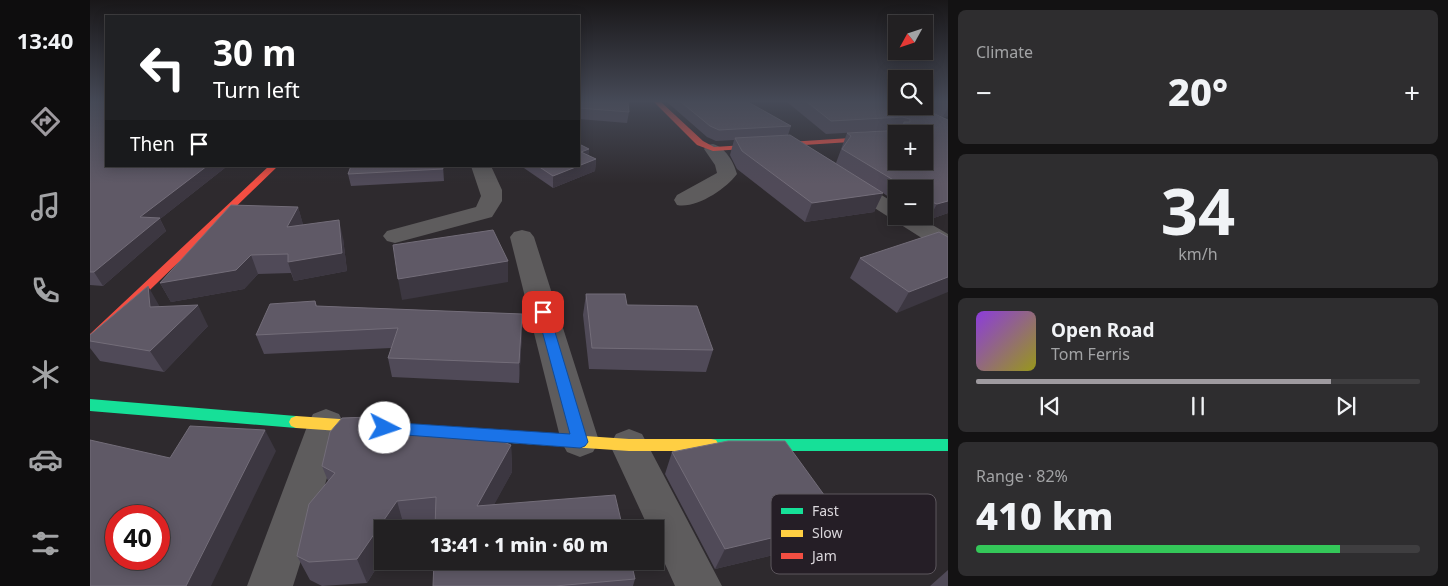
<!DOCTYPE html>
<meta charset="utf-8">
<style>
body{margin:0;font-family:"Noto Sans",sans-serif;background:#2e2d2f;color:#f1f3f6;height:100vh;display:flex;flex-direction:column;font-size:19px;white-space:nowrap}
*{box-sizing:border-box;margin:0}
p{font-size:16px;color:#a2a3a5}
.icon{flex:none;width:28px;height:28px;fill:none;stroke:currentColor;stroke-width:2;stroke-linecap:round;stroke-linejoin:round}
.map{position:relative;flex:1;overflow:hidden}
.panel{display:flex;flex-direction:column;gap:10px;padding:10px;background:#131213;width:500px}
.panel>*{flex:none}
.top-card{position:absolute;left:15px;top:15px;width:475px;height:152px;border-radius:0px;box-shadow:0 2px 12px #0003,0 0 0 1px #3f3e40;background:#202124;color:#fff;overflow:hidden}
.needle{width:32px;rotate:230deg}
.controls{position:absolute;left:798px;top:15px;display:grid;gap:10px}
.controls a{display:grid;place-items:center;width:45px;height:45px;border-radius:0px;background:#222022;box-shadow:0 2px 12px #0003,0 0 0 1px #3f3e40;font-size:25px}
.speed{position:absolute;left:15px;top:505px;display:flex;gap:10px;font-size:25px;font-weight:700;text-align:center}
.speed>*{display:grid;place-content:center;width:65px;height:65px;border-radius:50%;background:#222022;box-shadow:0 2px 12px #0003,0 0 0 1px #3f3e40;line-height:1}
.speed .limit{border:8px solid #d22;background:#fff;color:#111}
.pin{position:absolute;display:grid;place-items:center;width:42px;height:42px;color:#fff;margin:-21px;border-radius:10px;box-shadow:0 2px 8px #0006}
.me{position:absolute;width:55px;margin:-28px;rotate:94deg;stroke-linejoin:round;filter:drop-shadow(0 0 4px #0008)}
.turn{display:flex;align-items:center;gap:18px;height:105px;padding:0 25px;font-size:22px}
.turn .icon{width:65px;height:65px;stroke-width:2.5}
.turn b{display:block;font-size:35px;line-height:42px}
.then{display:flex;align-items:center;height:48px;padding:0 25px;background:#0003;gap:10px;font-size:19px}
.big{font-size:38px;font-weight:800;line-height:1.1}
.panel .tile{flex:1;display:flex;flex-direction:column;justify-content:center;gap:8px;min-width:0;padding:0 18px;border-radius:8px;background:#2e2d2f}
.panel .dial{align-items:center;gap:0}
.dial b{font-size:65px;line-height:1}
.song{display:flex;align-items:center;gap:15px}
.cover{width:60px;height:60px;border-radius:8px;background:linear-gradient(135deg,hsl(270 70% 55%),hsl(60 70% 35%))}
.played{height:5px;border-radius:2px;background:linear-gradient(90deg,#9e9a9f 80%,#3f3e40 80%)}
.keys{display:flex;justify-content:space-around;direction:ltr}
.heat{display:flex;justify-content:space-between;align-items:center;font-size:28px;direction:ltr}
.charge{height:8px;border-radius:4px;background:linear-gradient(90deg,#34c759 82%,#3f3e40 0)}
.trip{position:absolute;left:284px;top:520px;width:290px;height:50px;border-radius:0px;background:#222022;box-shadow:0 2px 12px #0003,0 0 0 1px #3f3e40;font-weight:800;line-height:50px;text-align:center}
main{display:flex;flex:1;min-height:0}
.dock{display:flex;flex-direction:column;width:90px;justify-content:space-around;align-items:center;background:#0e0d0e;color:#a2a3a5}
.dock .icon{width:35px;height:35px}
.dock .current{color:#9e9a9f}
.dock b{font-size:22px;color:#f1f3f6}
.map>svg:first-child{display:block}
.lines{fill:none;stroke-linecap:round;stroke-linejoin:round}
.street{fill:#5e5c5d;fill-rule:evenodd}
.fast{fill:#16e098;fill-rule:evenodd}
.slow{fill:#ffcf43;fill-rule:evenodd}
.jam{fill:#f24e42;fill-rule:evenodd}
.wall{fill:#504a58}
.shaded-wall{fill:#3c3741}
.building{fill:#5f5966;stroke:#736d79;fill-rule:evenodd}
.route{fill:#1a73e8;stroke:#114b97}
.key{fill:#251e26;stroke:#5c565d;stroke-width:1}
.key-label{font-size:14px;fill:#dbd7dc}
</style>
<main>
<nav class="dock">
<b>13:40</b>
<svg class="icon current" aria-label="directions" viewBox="0 0 24 24"><path d="M12 3l9 9-9 9-9-9zM9 14v-3h6M13 9l2 2-2 2"/></svg>
<svg class="icon" aria-label="music" viewBox="0 0 24 24"><path d="M9 18V5l10-2v13"/><circle cx="6" cy="18" r="3"/><circle cx="16" cy="16" r="3"/></svg>
<svg class="icon" aria-label="phone" viewBox="0 0 24 24"><path d="M5 4h4l2 5-3 2q2 4 5 5l2-3 5 2v4C11 20 4 13 5 4z"/></svg>
<svg class="icon" aria-label="climate" viewBox="0 0 24 24"><path d="M12 3v18M4 7l16 10M4 17L20 7"/></svg>
<svg class="icon" aria-label="car" viewBox="0 0 24 24"><path d="M5 17H2v-5l4-1 3-4h7l3 4 3 1v5h-3M9 17h6M6 11h13"/><circle cx="7" cy="17" r="2"/><circle cx="17" cy="17" r="2"/></svg>
<svg class="icon" aria-label="filters" viewBox="0 0 24 24"><path d="M4 7h16M4 17h16"/><circle cx="9" cy="7" r="2"/><circle cx="15" cy="17" r="2"/></svg>
</nav>
<div class="map">
<svg width="858" height="586" viewBox="0 0 858 586">
<rect width="100%" height="100%" fill="#2e2a2e"/>
<g class="lines">
<path class="street" d="M623,144C635,147 644,162 647,174C636,189 606,209 587,205L584,200L587,195L627,173L625,165L614,149L617,145Z
M381,166H401L412,190V201L402,217L305,243L297,241L293,236L297,231L386,207L391,196Z
M757,176L764,178L806,204V216H827L858,234V251L849,249L750,186L747,182L750,178Z
M432,230L440,232L444,237L509,441L503,452L490,457L477,452L471,441L420,237L424,232Z
M236,409L249,414L254,424L203,586H157L218,424L223,414Z
M539,429L552,434L632,586H585L565,542V529H559L520,445L526,434Z"/>
<path class="fast" d="M0,399L206,416L211,418L213,422L211,426L206,428L0,411Z
M621,439H858V451H621L616,450L613,445L616,440Z"/>
<path class="slow" d="M206,416L539,439H621L626,440L629,445L626,450L621,451H539L206,428L201,426L199,422L201,418Z"/>
<path class="jam" d="M564,102H571L613,141L624,147L806,135V139L623,151L607,145Z
M179,166H188L4,344L0,345V334Z"/>
</g>
<path class="wall" d="M0,102L136,167L70,219L76,231L13,286L0,285Z
M489,102L539,112L537,123L489,119Z
M577,102H658L701,126L698,135L746,163L757,133L806,130L736,134L697,102H806L858,120V213L838,220L828,216H834V189H806V202L793,193L784,212L715,222L647,169L640,155L644,140L626,141L617,137Z
M834,102H858V116L853,117L828,106H834Z
M499,149L498,156L506,159L505,171L463,188L431,166H489Z
M261,166H353L354,181L261,186L258,174Z
M208,207L213,225L253,238L257,271L204,281L201,273L168,274L154,289L81,302L70,283Z
M858,237L807,313L760,278L770,258Z
M496,294L537,305L623,350L616,372L499,369L493,315Z
M225,301L227,306L432,314V333L429,383L302,377L298,358L301,348L174,354L166,335Z
M70,307L118,326L74,372L10,361L0,348V335Z
M318,433L421,445L422,472L404,504L345,523L292,529V559L277,583L232,586L220,580L207,556L238,481L232,466Z
M582,452L753,521L737,542L625,569L575,474Z
M858,570V586H840Z
M545,579L543,586H343Z"/>
<path class="shaded-wall" d="M858,107V116L853,117Z
M499,149L498,160L491,152Z
M506,159L505,171L463,188V176Z
M117,166H135L136,167L70,219L76,231L13,286L4,272L50,217Z
M793,193L784,212L715,222L722,203Z
M858,201V213L838,220L847,204Z
M208,207L213,224L203,246L197,227Z
M249,220L253,238L257,271L204,281L198,262Z
M161,255L168,274L154,289L81,302L70,283Z
M418,261V282L312,300L308,279Z
M858,277V292L807,313L819,292Z
M58,286L70,307H60Z
M108,305L118,326L74,372L60,351Z
M432,314V333L429,383V363Z
M175,430L186,451L121,586H96Z
M421,445L422,472L391,529L387,506Z
M307,501L314,526L312,529H292V559L277,583L267,559Z
M753,521L737,542L625,569L635,549Z"/>
<path class="building" d="M0,102H16V166H117L50,217L70,218L4,272H0Z
M489,102H538L539,112L489,108Z
M591,102H658L701,126L629,130L620,126Z
M717,102H806V106H828L858,120V201L847,204L834,199V189H815V187L752,149L761,136L757,133L813,130L814,122H820V119L812,117L741,121ZM806,134H834V161H806Z
M700,135L793,193L722,203L652,151L645,138Z
M489,144L499,149L491,152L506,159L463,176L448,166H489Z
M261,166H352L353,169L258,174Z
M141,205L208,207L197,227L249,220L252,253L198,262V254L161,255L146,270L70,283Z
M403,230L418,261L308,279L303,245Z
M849,232L858,237V277L819,292L770,258Z
M58,286L60,307L108,305L60,351L0,341V335Z
M496,294H535L537,305L607,306L623,350L502,348Z
M225,301L226,306L432,314L429,363L298,358L308,328L166,335L180,304Z
M280,417L318,433L382,429L421,445L387,506L525,495L533,529H345L346,497L307,501L267,559L219,562L207,556L219,504L245,473L232,466L240,432L252,418Z
M100,426L175,430L96,586H0V440L80,458ZM26,516H69V559H26Z
M638,441H695L753,521L635,549L582,452Z
M344,561H541L545,579L465,586H343Z"/>
<linearGradient id="sky" x2="0" y2="1"><stop stop-color="#191719"/><stop offset="0.55" stop-color="#464a57"/><stop offset="1" stop-color="#464a57" stop-opacity="0"/></linearGradient>
<rect width="858" height="184" fill="url(#sky)"/>
<path class="route" d="M453,308L459,312L498,442L495,446L490,448L289,433L287,428L289,424L295,422L480,434L447,312Z"/>
<rect x="681" y="494" width="165" height="80" rx="8" class="key"/>
<rect x="691" y="508" width="22" height="6" fill="#16e098"/>
<rect x="691" y="530" width="22" height="7" fill="#ffcf43"/>
<rect x="691" y="553" width="22" height="6" fill="#f24e42"/>
<g class="key-label">
<text x="722" y="516">Fast</text>
<text x="722" y="538">Slow</text>
<text x="722" y="561">Jam</text>
</g>
</svg>
<div class="controls">
<a><svg class="needle" viewBox="-14 -14 28 28"><path d="M0-13l5 13h-10z" fill="#e53935"/><path d="M0 13l5-13h-10z" fill="#a2a3a5"/></svg></a>
<a><svg class="icon" aria-label="search" viewBox="0 0 24 24"><circle cx="10" cy="10" r="6"/><path d="M15 15l6 6"/></svg></a>
<a>+</a>
<a>−</a>
</div>
<div class="speed"><div class="limit">40</div></div>
<div class="pin" style="left:453px;top:312px;background:#d93025"><svg class="icon" aria-label="arrive" viewBox="0 0 24 24"><path d="M6 21V4h12l-3 4 3 4H6"/></svg></div>
<svg class="me" style="left:295px;top:428px" viewBox="-20 -20 40 40"><circle r="19" fill="#fff"/><path d="M0-13L10 11 0 6-10 11z" fill="#1a73e8"/></svg>
<div class="trip">13:41 · 1 min · 60 m</div>
<div class="top-card">
<div class="turn"><svg class="icon" aria-label="left" viewBox="0 0 24 24"><path d="M17 20v-9H6M10 6l-5 5 5 5"/></svg><div><b>30 m</b>Turn left</div></div>
<div class="then">Then<svg class="icon" aria-label="arrive" viewBox="0 0 24 24"><path d="M6 21V4h12l-3 4 3 4H6"/></svg></div>
</div>
</div>
<section class="panel">
<div class="tile"><p>Climate</p>
<div class="heat"><a>−</a><b class="big">20°</b><a>+</a></div>
</div>
<div class="tile dial"><b>34</b><p>km/h</p></div>
<div class="tile">
<div class="song"><i class="cover"></i><div><b>Open Road</b><p>Tom Ferris</p></div></div>
<div class="played"></div>
<div class="keys"><svg class="icon" aria-label="previous" viewBox="0 0 24 24"><path d="M18 5L8 12l10 7zM5 5v14"/></svg><svg class="icon" aria-label="pause" viewBox="0 0 24 24"><path d="M8 5v14M16 5v14"/></svg><svg class="icon" aria-label="next" viewBox="0 0 24 24"><path d="M6 5l10 7-10 7zM19 5v14"/></svg></div>
</div>
<div class="tile"><p>Range · 82%</p><b class="big">410 km</b><div class="charge"></div></div>
</section>
</main>
